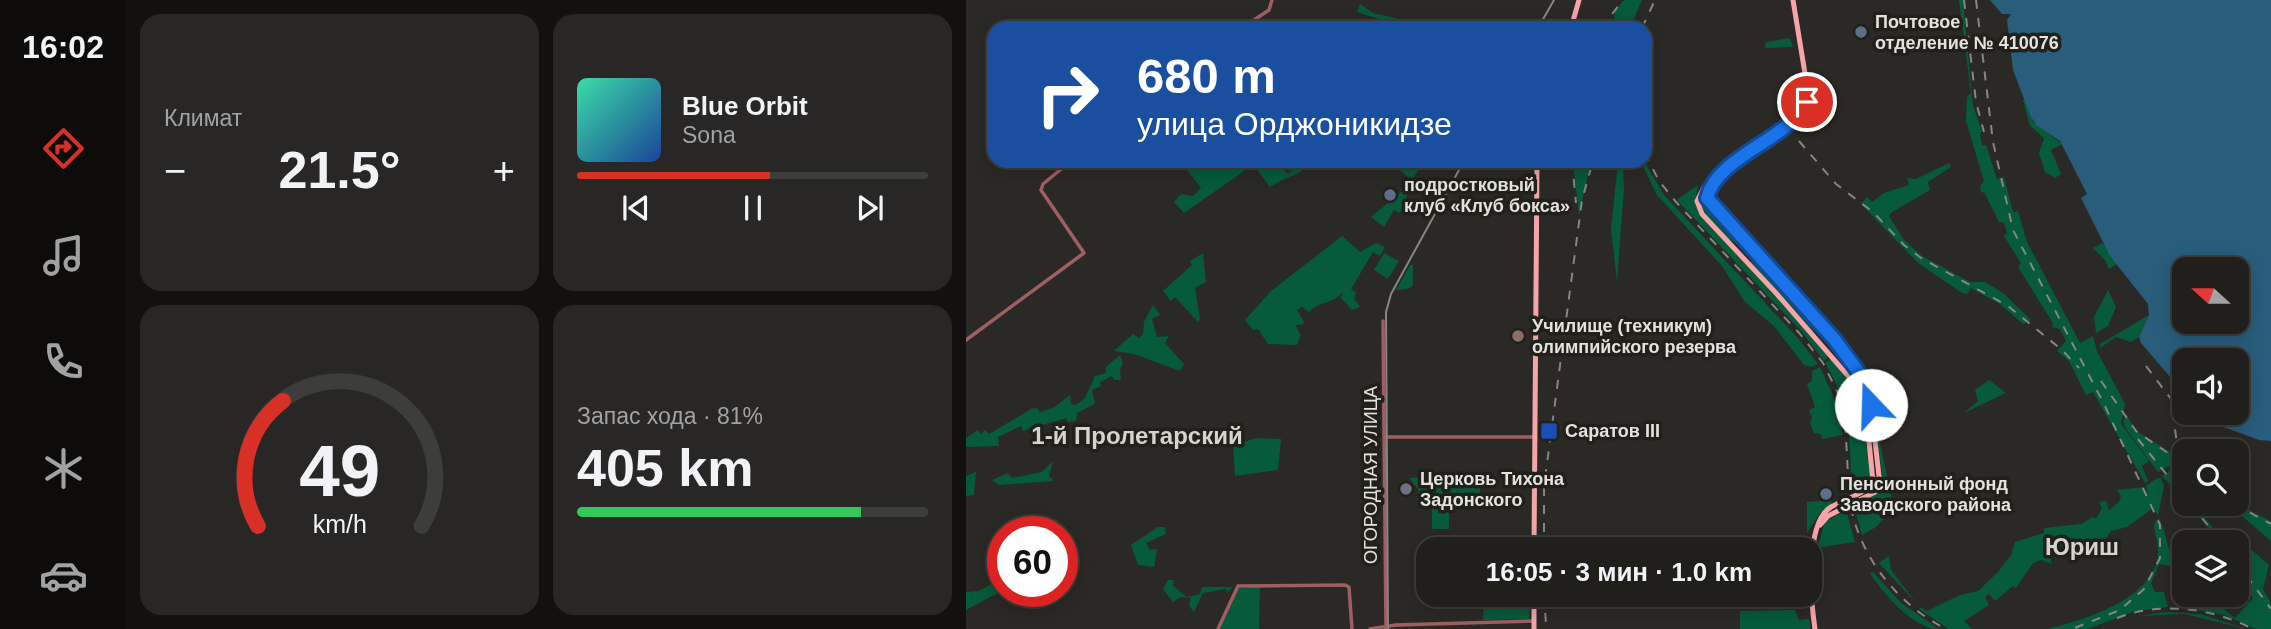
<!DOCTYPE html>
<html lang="ru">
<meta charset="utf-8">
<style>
body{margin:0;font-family:Arial,sans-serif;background:#282725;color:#f1f3f6;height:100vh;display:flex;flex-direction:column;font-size:26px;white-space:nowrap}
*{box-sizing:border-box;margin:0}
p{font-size:23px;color:#a2a2a3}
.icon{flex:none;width:38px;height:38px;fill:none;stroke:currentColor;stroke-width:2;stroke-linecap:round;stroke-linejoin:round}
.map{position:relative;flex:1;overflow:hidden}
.drawer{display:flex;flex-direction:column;gap:14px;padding:14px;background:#12110f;width:840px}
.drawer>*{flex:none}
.guide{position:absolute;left:21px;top:21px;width:665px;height:147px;border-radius:21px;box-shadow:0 4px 18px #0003,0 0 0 2px #3d3d3b;background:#1a4fa0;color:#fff;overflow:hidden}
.needle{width:46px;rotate:291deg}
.tools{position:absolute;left:1206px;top:257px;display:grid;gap:14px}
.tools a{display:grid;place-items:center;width:77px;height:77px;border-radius:14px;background:#201f1c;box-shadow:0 4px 18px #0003,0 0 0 2px #3d3d3b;font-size:35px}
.speed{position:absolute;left:21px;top:516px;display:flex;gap:14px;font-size:35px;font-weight:700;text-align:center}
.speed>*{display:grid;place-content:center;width:91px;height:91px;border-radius:50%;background:#201f1c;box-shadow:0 4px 18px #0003,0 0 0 2px #3d3d3b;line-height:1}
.speed .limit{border:10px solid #d22;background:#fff;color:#111}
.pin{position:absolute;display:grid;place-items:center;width:60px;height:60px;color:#fff;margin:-30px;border:4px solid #fff;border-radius:50%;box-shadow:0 2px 7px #0007}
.me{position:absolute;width:77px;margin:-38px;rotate:339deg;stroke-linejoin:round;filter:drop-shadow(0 0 5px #0008)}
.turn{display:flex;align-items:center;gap:24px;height:147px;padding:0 35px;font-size:32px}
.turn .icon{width:91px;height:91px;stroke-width:2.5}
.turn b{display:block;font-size:49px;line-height:60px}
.big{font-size:52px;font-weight:700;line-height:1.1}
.drawer .card{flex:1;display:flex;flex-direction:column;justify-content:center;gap:10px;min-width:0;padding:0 24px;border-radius:21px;background:#282725}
.drawer .dial{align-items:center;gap:0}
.dial svg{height:182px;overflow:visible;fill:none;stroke:#3d3d3b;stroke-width:7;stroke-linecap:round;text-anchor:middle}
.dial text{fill:#f1f3f6;stroke:none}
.song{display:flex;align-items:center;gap:21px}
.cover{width:84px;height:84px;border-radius:10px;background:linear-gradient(135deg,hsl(160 70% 55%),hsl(220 70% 35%))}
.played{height:7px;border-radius:4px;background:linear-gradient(90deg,#d93025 55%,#3d3d3b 55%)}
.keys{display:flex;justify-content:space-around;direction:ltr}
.heat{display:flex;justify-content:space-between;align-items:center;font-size:38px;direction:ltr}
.charge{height:10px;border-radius:5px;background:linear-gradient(90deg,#34c759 81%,#3d3d3b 0)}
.drawer .tiles{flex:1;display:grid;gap:14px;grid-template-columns:repeat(2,1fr)}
.trip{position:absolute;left:450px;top:537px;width:406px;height:70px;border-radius:21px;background:#201f1c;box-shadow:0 4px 18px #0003,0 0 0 2px #3d3d3b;font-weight:700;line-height:70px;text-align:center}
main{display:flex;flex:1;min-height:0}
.tab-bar{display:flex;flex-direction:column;width:126px;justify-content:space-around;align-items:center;background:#0d0c0b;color:#a2a2a3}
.tab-bar .icon{width:49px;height:49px}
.tab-bar .active{color:#d93025}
.tab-bar b{font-size:32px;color:#f1f3f6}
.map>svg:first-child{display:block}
.green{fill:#065b3b}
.water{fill:#285e7c;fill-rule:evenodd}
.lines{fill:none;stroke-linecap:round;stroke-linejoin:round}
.minor{stroke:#9f5f62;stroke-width:3.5}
.major{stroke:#f5a5a8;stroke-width:5}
.tram{stroke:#878682;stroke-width:2}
.rail{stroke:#878682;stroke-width:2;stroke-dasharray:9 9;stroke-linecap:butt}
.route-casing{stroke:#114b97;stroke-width:18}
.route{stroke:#1a73e8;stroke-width:12}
.service-dot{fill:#5c6f8a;stroke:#21201b;stroke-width:2.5}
.education-dot{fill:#8d6e63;stroke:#21201b;stroke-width:2.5}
.transit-dot{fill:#1a4fb4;stroke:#21201b;stroke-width:2.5}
.worship-dot{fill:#6b7280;stroke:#21201b;stroke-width:2.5}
.labels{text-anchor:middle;stroke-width:7;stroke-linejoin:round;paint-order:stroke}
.poi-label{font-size:18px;font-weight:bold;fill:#e3e2de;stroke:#21201b;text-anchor:start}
.street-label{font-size:18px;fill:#e3e2de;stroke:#21201b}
.district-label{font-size:24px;font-weight:bold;fill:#d5d3cc;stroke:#21201b}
</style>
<main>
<nav class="tab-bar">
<b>16:02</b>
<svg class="icon active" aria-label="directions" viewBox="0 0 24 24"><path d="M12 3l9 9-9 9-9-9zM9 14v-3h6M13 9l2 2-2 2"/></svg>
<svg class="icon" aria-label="music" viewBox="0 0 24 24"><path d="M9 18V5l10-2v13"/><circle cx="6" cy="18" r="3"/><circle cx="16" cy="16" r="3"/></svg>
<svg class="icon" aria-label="phone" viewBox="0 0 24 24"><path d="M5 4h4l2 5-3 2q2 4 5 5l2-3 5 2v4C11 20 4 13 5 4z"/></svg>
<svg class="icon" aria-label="climate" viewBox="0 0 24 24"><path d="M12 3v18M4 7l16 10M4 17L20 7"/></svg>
<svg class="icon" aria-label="car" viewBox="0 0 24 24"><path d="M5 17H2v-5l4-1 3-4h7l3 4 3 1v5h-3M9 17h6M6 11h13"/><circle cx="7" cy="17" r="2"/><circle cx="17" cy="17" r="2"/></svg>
</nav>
<section class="drawer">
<div class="tiles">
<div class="card"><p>Климат</p>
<div class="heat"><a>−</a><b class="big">21.5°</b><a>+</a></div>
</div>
<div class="card">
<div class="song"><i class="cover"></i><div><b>Blue Orbit</b><p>Sona</p></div></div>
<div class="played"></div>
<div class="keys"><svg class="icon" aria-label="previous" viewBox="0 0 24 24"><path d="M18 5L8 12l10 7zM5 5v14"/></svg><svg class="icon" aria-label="pause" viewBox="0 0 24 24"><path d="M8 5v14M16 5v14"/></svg><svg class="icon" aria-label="next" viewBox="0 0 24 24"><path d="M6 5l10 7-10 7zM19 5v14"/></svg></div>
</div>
<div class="card dial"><svg viewBox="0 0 100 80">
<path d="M14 69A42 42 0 1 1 86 69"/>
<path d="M14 69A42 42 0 0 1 25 14" stroke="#d93025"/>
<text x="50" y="56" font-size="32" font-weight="700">49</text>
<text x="50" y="72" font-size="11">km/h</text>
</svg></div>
<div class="card"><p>Запас хода · 81%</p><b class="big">405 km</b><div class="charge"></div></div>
</div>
</section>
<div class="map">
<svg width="1305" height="629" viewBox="0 0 1305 629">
<rect width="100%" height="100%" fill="#2b2925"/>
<path class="green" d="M658,0H676L664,28H647L649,11Z
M993,0H997L1007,106L1016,131L1014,134L1016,145H1020L1031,179L1038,177L1047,212L1052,211L1061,242L1114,343L1127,336L1131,351L1159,404L1155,424L1183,461L1176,466L1182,481L1179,483L1127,392L1120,395L1103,361L1091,351L1100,341L1094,329L1086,327L1087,323L1052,267L1055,263L1038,236L1041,233L1038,223L1033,222L1018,192L1015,193L1014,186L1018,181L1000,121L1001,97L1005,93Z
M394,4L407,13L475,28L413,25V19L391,12Z
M824,38L827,47L799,48L800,42Z
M1060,99L1067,122L1096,144L1085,150L1095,174L1089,178L1079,172L1073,153L1078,138L1064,126L1057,100Z
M202,161H303L312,170L316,168L322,174L336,161H344C336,176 318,177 304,187L289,167H284L218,213L208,202L215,194L227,196L235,188L221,170H213Z
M424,161H457L446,181Z
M607,161H625L613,216Z
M652,161H657L658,188L651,282L645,229Z
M983,163L985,167L962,182L964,190L926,212L923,216L938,240L956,256L1004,282H1019L1037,293L1065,320L1057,324L1034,304L1005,288L1001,294L996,293L952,263L895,204L901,197L906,202L918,193L943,185L941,178L950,179Z
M680,164L698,195L831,337L852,364L846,367L838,365L808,326L779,302L756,266L691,195L677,166Z
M446,183L434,213L428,210L418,227L405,217Z
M732,185L729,203L734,215L810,294L862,357L858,361L836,332L711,200Z
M734,197L768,230V239L773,244C757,240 732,215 734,197Z
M376,236L394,252L410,243L419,247L414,256L407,252L385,289L390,293L388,298L394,307L386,310L375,298L377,291C368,305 354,300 343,312L336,307L331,310L339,324L329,325L335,335L331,345L302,344L292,329L287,330L279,320L305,291Z
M1137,243L1151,264L1143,269L1139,260L1127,248Z
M237,253L240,282L229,288L234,319L232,322L209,297L205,301L197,291L226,265L224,261Z
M418,253L433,261L422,279L408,270Z
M786,254L849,318L846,322L851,327L847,331L785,263Z
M444,265H447V285L442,289L430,290Z
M1142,290L1150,307L1142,326L1130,333L1128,317Z
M187,305L194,315L186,319L191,337L203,336L199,343L218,364L214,371L168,354L148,351L167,334L173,338L177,334L178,322Z
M1183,315L1173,337L1165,342L1150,337L1134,348V344Z
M154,355L157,363L154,369L155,380H148L146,376L134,382L135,386L126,390L129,404L111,413L110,421L102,422L100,418L57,431L55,426L32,437L33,446L0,447V438L12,430L15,434L19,430L23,434L65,409L71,408L74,412L89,407L104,395L105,404L110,405L119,398L129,376L140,373V367Z
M866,359L893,396L906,482L885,494C885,447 885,404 859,363Z
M854,367L871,404L877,435L856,439L855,434L848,433L844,423L846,418L843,410L849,407L841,384L846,381V371Z
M1023,380L1040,393L998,413L1012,401L1009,390Z
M1160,415L1172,432L1215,459L1218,458V467L1206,465L1192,472L1160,429L1157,421Z
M910,426L928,507L910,527L896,535L888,506L903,498L917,482Z
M291,438L315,439L312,470L269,476L267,445Z
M87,461L83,476L88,481L33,485L26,480L42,473L46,478L76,472Z
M1208,468L1218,470L1207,480L1218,493V499L1196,476Z
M10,472L8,495L0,496V476Z
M493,475L514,476V501L450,503L453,490L443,478Z
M1191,478H1195L1198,486L1192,516L1187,508L1161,527L1145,531L1138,541L1140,545L1105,554L1102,547L1106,540L1102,537L1097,546L1082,550L1086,564L1075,560L1067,563L1050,588L1047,586L1029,601L1023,594L1019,597L1023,605L998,621L1006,629H983L953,609L954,607L961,611L994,595L1012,591L1032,572L1045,555L1049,542L1078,533V528L1115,524L1127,517L1130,519L1136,508L1133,502L1140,501L1143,510L1153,502L1155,496L1151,490L1178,487L1183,496L1180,486Z
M865,500L866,504L854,513L841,533V502Z
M1222,504H1228L1258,542H1254Z
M1262,504H1271L1305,521V541Z
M466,506L483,507V529H466Z
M880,510L889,542L851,548L859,522Z
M1193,518C1200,532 1201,548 1209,563L1204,566L1193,564L1185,583L1189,592H1198L1202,607L1170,611L1121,629H1082C1118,620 1192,598 1192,551C1192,541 1188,533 1188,524Z
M192,527H199L200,534L180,543L184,550L191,549L188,567L172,565L165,545Z
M1272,538L1303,565L1297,589L1305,603V629H1291L1258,615L1216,607L1221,595H1241L1269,618L1287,598L1271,581Z
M923,556L925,570L950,603L913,563Z
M907,572L935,603L973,629C947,629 917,593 904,573Z
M37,577V590L0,610V592L13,591Z
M202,580H208L207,586L221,597L234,594L236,587H267L261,593L260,589L237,593L228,612L223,606L225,598L214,597L207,602L197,589Z
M294,587L293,629H254L273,588Z
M538,595H565L563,619L517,620L518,600Z
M829,610L833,620L843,619L845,629H774V611Z
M1201,612L1234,614L1281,629L1218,614L1171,616Z"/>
<path class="water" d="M1024,0H1305V441L1293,440L1233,418L1234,413H1270V360H1218V380L1210,384L1175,343L1173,337L1183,315L1182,304L1144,256L1115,198L1121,194L1094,141L1070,125L1065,117L1047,70L1041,20L1045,14H1036ZM1218,270H1270V322H1218Z"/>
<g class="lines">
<path class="minor" d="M276,28L303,10L306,0
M417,321L420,629
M0,340L118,253L75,190L77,184L105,161
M418,437H569
M252,629L272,586L379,585L383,587L386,629
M404,629L430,625L568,621"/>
<path class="major" d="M827,0L842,92L839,105L738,187L731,201L736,214L810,293L890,385L900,411L907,482C898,495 878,499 865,507C838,523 845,602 849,629
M605,28L613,0
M748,183L741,195L745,205L833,296L890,367L905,405L914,485L909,492L862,516L854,525
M568,550L571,161
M568,595V629"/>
<path class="tram" d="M572,28L588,0
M422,629L420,312L425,294L498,161"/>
<path class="rail" d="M998,0L1010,102L1018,132
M1010,0L1027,142L1047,230L1138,404L1194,525V558L1178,589L1154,610L1106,629
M635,28L657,0
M676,28L689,0
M833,141L870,184L907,212L938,245L955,258L1042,306L1096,350L1113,368
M679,153L693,181L710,202L834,334L857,363L871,391L879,418L883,495
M606,161L610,203
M1180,366L1205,399L1211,444L1218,460
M1135,381L1170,431L1218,464
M1172,439L1218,496
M1225,504L1255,542
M1268,504L1305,524
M885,507C895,559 933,605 980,629
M578,550V486L616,200L627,161
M1270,561L1305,609
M578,595L580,624
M1151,618C1195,601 1246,608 1287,629"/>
</g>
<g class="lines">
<defs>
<path id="route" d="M841,102C824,139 751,156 741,198L869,340L894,374L905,405"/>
</defs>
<use href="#route" class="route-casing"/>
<use href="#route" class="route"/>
</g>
<g class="service-dot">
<circle cx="895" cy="32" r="7"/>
<circle cx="424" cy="195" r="7"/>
<circle cx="860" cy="494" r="7"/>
</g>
<circle class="education-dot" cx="552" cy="336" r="7"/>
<rect class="transit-dot" x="574" y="422" width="18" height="18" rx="3.5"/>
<circle class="worship-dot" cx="440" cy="489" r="7"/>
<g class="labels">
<g class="poi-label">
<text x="909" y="28">Почтовое<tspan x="909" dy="21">отделение № 410076</tspan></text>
<text x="438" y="191">подростковый<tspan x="438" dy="21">клуб «Клуб бокса»</tspan></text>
<text x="566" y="332">Училище (техникум)<tspan x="566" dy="21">олимпийского резерва</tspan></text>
<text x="599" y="437">Саратов III</text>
<text x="454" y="485">Церковь Тихона<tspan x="454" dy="21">Задонского</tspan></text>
<text x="874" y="490">Пенсионный фонд<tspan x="874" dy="21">Заводского района</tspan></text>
</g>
<g class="street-label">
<text transform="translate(405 475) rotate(-90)" y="6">ОГОРОДНАЯ УЛИЦА</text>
</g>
<g class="district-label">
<text x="171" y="444">1-й Пролетарский</text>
<text x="1116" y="555">Юриш</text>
</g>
</g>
</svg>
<div class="tools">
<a><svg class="needle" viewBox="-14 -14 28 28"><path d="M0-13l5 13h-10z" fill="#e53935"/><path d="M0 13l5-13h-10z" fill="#a2a2a3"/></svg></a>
<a><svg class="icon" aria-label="sound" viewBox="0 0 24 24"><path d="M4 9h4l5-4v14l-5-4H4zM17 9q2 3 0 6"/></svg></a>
<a><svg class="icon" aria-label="search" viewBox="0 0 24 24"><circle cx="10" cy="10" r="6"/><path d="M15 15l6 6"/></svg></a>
<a><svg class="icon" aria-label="layers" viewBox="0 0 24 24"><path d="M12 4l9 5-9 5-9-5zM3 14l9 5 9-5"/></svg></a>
</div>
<div class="speed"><div class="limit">60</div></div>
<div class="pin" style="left:841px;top:102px;background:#d93025"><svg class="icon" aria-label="arrive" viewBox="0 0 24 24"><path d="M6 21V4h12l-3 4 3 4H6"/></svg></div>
<svg class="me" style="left:905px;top:405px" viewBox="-20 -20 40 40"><circle r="19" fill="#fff"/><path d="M0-13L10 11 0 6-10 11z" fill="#1a73e8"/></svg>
<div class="trip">16:05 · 3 мин · 1.0 km</div>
<div class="guide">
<div class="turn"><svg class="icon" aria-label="right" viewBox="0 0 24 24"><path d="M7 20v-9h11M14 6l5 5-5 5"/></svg><div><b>680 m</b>улица Орджоникидзе</div></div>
</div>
</div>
</main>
